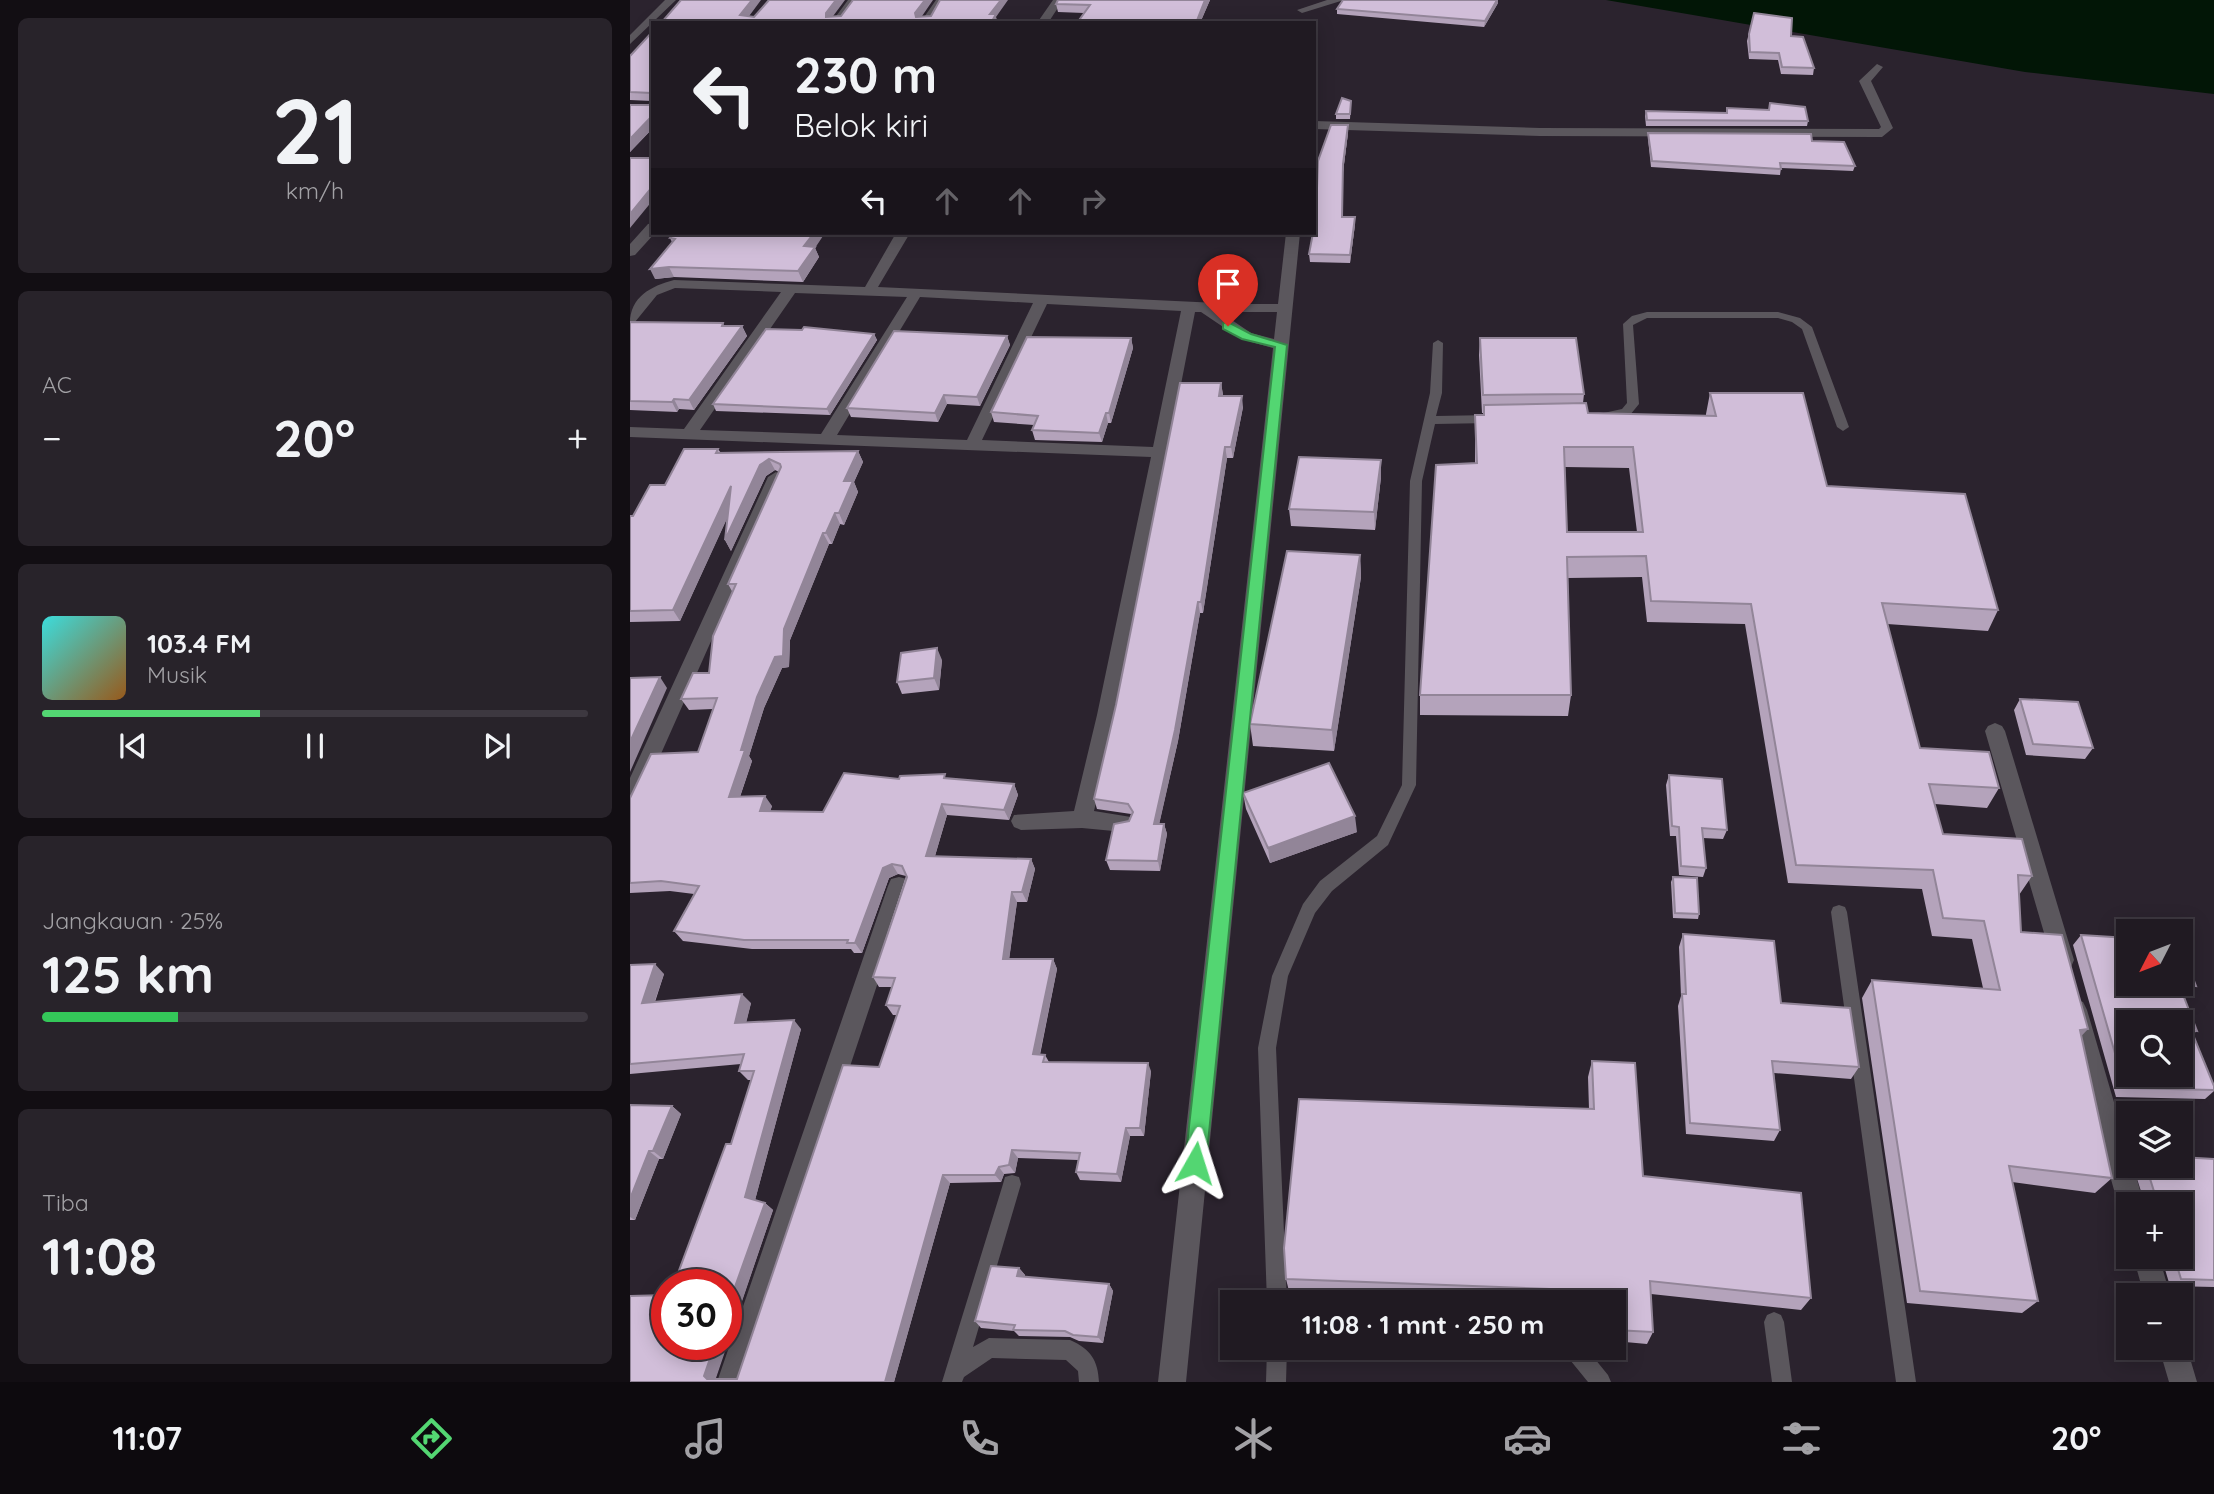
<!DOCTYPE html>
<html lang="id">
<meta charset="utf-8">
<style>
body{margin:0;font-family:Quicksand,sans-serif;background:#28232a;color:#f1f3f6;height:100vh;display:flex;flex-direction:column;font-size:26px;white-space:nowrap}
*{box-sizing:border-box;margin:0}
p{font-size:23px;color:#a2a1a5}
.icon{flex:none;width:38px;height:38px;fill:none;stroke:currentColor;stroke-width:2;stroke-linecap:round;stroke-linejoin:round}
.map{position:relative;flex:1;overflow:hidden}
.details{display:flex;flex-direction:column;gap:18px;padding:18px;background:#120e13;width:630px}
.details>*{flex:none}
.guide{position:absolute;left:21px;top:21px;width:665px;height:214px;border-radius:0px;box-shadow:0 4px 18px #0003,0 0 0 2px #3d3840;background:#201a22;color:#f1f3f6;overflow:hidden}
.needle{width:46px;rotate:228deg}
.fabs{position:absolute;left:1486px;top:919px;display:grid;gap:14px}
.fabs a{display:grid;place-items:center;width:77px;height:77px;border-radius:0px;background:#201a22;box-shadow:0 4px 18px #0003,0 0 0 2px #3d3840;font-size:35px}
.speed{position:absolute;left:21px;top:1269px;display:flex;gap:14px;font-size:35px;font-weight:700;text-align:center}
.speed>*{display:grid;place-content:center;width:91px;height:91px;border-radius:50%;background:#201a22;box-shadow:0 4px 18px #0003,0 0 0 2px #3d3840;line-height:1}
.speed .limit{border:10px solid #d22;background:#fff;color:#111}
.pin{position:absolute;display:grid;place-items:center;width:60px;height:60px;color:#fff;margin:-72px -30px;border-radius:50% 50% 50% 0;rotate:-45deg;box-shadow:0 0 7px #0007}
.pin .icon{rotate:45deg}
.me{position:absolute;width:77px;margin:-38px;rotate:6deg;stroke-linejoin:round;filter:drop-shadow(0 0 5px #0008)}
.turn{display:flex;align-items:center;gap:24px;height:147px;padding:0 28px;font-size:32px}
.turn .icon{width:91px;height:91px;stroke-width:2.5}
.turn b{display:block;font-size:49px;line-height:60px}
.lanes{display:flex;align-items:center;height:66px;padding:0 28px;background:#0003;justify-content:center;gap:35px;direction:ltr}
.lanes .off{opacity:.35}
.big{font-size:52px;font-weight:700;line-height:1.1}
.details .tile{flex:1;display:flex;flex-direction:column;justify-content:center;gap:10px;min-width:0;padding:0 24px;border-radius:10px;background:#28232a}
.details .dial{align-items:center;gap:0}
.dial b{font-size:91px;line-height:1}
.song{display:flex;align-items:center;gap:21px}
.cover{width:84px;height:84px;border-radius:10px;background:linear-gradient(135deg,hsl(180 70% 55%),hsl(30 70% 35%))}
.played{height:7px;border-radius:4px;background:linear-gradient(90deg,#53d672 40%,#3d3840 40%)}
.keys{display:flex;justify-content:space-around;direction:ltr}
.heat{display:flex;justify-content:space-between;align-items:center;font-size:38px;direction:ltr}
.charge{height:10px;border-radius:5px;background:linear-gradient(90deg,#34c759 25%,#3d3840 0)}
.trip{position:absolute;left:590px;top:1290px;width:406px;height:70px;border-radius:0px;background:#201a22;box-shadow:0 4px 18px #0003,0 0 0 2px #3d3840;font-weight:700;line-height:70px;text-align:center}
.menu{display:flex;height:112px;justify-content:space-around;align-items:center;background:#0d0a0e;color:#a2a1a5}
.menu .icon{width:49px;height:49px}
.menu .active{color:#53d672}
.menu b{font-size:32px;color:#f1f3f6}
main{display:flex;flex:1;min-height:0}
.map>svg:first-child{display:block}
.water{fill:#021606}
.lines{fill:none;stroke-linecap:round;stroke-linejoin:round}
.service{fill:#5b575d;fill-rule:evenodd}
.minor{fill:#5b575d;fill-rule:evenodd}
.wall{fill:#b4a3bb;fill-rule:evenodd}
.shaded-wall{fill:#928598}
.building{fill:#d1bed9;stroke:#928598;stroke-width:2;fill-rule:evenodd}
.route{fill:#53d672;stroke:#368b4a;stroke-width:2}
</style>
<main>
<section class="details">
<div class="tile dial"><b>21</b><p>km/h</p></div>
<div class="tile"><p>AC</p>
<div class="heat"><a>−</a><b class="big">20°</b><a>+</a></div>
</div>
<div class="tile">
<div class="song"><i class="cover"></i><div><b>103.4 FM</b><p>Musik</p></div></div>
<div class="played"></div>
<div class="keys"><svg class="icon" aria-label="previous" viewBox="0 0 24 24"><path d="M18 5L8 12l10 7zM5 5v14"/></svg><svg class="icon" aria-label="pause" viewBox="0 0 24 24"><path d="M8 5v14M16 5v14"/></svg><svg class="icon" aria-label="next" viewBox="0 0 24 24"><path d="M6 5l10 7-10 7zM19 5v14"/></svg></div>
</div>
<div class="tile"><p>Jangkauan · 25%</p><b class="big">125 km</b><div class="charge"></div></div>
<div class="tile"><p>Tiba</p><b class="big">11:08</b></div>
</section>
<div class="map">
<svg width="1584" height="1382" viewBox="0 0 1584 1382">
<rect width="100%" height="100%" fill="#2b232e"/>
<path class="water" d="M976,0H1584V94L1395,72Z"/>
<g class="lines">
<path class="service" d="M1017,312H1148L1170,318L1182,327L1219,427L1213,431L1207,427L1172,329L1162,322L1148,318H1017L1003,325L1009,404L1000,415L969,420V414L992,409L997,403L993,324L1002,316Z
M808,340L813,343L812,393L806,416L861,415L867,419L861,423L805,424L792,481L786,785L758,845L702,891L685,913L658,976L646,1048L657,1302H637L628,1048L642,976L673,904L690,881L747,836L772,785L780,481L800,393L803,343Z
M1209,905L1215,907L1217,912L1286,1382H1266L1201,912L1203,907Z
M382,1175L389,1177L391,1184L343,1347L359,1338L440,1340C461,1349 468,1361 469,1382H449L448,1371L436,1360L362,1358L334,1377L332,1382H312L373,1184L375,1177Z
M1144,1312L1151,1315L1154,1322L1162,1382H1142L1134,1322L1137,1315Z
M637,1348H657L656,1382H636Z
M933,1348H956L978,1375L981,1382H958L936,1355Z"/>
<path class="minor" d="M35,0H46L0,44V35Z
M218,0H228L212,23H201Z
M306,0H316L301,23H290Z
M423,0H433L418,23H407Z
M697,0H714L672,13L667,10Z
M1247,64L1253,67L1241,81L1263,128L1252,137L910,136L684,129V121L910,128L1249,129L1251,127L1229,81Z
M23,223V233H25L5,255L0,256V244L18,224Z
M266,233H280L248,287L609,304H648L656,233H670L556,1382H528L643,348L611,339L571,312H565L487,715L464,811L501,817L504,823L501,829L494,832L452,828L391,830L384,827L381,821L384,815L444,811L467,715L521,457L0,437V427L54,429L151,292L45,288L27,295L5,322L0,323C0,297 21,286 44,280L235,287ZM165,293L277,297L191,434L70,430ZM290,297L403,303L337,440L207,435ZM417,304L551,311L523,447L352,440ZM590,312H647L644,339L621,333Z
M146,472L154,477L10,801L7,807L0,809V778L138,477Z
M1365,723L1372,726L1375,731L1444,960L1441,967L1433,970L1425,967L1422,960L1355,731L1358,726Z
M269,877L277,879L280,886L115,1382H87L258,886L261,879Z
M1445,999L1453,1002L1457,1010L1498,1150V1166H1503L1514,1204H1498V1216L1492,1213L1488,1204L1433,1010L1437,1002Z
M1503,1256H1529L1540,1295H1514Z
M1550,1337L1557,1348L1567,1382H1539L1529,1348H1550Z"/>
</g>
<path class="wall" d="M580,0L570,23H447L454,13L428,12L426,4Z
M868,3L854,27L707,14V9Z
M1124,13L1161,36L1184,68L1183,75L1151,74L1148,60L1119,59L1117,41Z
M23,31V128L0,152V105H19L22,102V101L0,100V56Z
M721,101L720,119H706V114Z
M1097,108L1178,121L1177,126H1016L1015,116L1016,111L1096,113Z
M718,125V133L713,172V217H725V224L720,263L680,262L679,254Z
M1018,133L1182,141L1225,166L1223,171L1151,168L1150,175L1021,167L1018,139Z
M40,238L185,248L189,257L173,282L44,277L25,279L42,242Z
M0,322L93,323L94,326H112L117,336L64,410L49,409L47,412L0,410Z
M244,334L247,340L200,415L86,411L83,404Z
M377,336L380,345L350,406L317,404L308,422L221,417L217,408Z
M501,338L503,348L481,423H478L472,442L405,440L402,430L404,425L364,422L361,412Z
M850,338L954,394L953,403L958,413L1076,416V414L1080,393L1197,486L1368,610L1358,631L1257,624L1290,748L1369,788L1357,808L1305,804L1313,834L1402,876L1389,895L1391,932L1451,1036L1482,1178L1465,1193L1382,1182L1408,1301L1392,1313L1277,1303L1232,998L1242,980L1353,988L1342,939L1302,936L1292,889L1158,883L1115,624L1017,622L1012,577L938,578L941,695L938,716L790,715V695L845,463V415H853V413H852L849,355ZM935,467L999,468L1007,532H937Z
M591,383L593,396L613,407L603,458H597L573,613H570L548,741L529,824H534L537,834L530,871L480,870L476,860L499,821L501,814L467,809L464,799Z
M88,449L91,453L228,451L233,462L224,482L228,492L214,525L210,524L202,544H199L160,640L159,667L152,668L134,708L119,756L122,761L110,797L142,806L140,811L193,812L269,779L317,778L384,784L388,795L379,820L317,815L305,856L401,859L405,869L397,902H387L379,959H423L427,969L410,1055H415L419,1062L521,1071L514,1136H500L491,1182L450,1180L446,1172L448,1160L388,1158L385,1173L374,1174L371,1182L320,1183L264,1382H0L37,1344L121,1080H118L109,1071L111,1064L0,1074V965L34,974L25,1002L121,1003L116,1022L171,1029L125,1200L135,1203L143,1210L85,1379H107L249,1067L267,1015H263L256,1005L262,987H249L243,977L276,876L268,874L259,878L232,953H224L221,949H122L53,941L44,931L64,894L40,891L0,893V798L68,752L83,709L59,710L51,699L79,673L103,593L98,584L149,472L145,470L136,476L101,551L95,540L97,518L50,621L0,622V516H3L35,485Z
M751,477L745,530L661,526L659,509Z
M730,555L731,577L704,751L623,746L620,724Z
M312,660L309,690L272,694L267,682Z
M1390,699L1463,748L1455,759L1396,755L1384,710Z
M1039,775L1097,830L1093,839L1073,838L1076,868L1073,877L1049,875L1046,836H1040L1036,785Z
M613,793L727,832L640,863L616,809Z
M1043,877L1069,914L1068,919L1043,918L1041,882Z
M1053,934L1151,1003L1229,1067L1221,1079L1144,1073L1150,1130L1144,1141L1056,1134L1048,1006L1051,996L1049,947Z
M1451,935L1550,984L1566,986L1556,995H1553L1567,1031L1563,1034L1584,1086V1091L1575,1099L1486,1097L1443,945Z
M962,1061L1013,1176L1181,1298L1171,1310L1021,1294L1023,1332L1017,1344L984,1341V1302H930L659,1291L656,1279L959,1109L958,1077Z
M0,1105L42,1106L51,1114L33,1159H29L5,1220H0Z
M1584,1159V1287L1540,1286L1531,1256H1550V1204H1515L1503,1166H1550Z
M389,1268L395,1275V1277L479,1284L483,1291L473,1343L449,1341L440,1337L389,1336L384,1331L351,1328L345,1321Z"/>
<path class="shaded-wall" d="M122,0H131L114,23L110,15Z
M206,0H215L198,23L196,13Z
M295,0H303L288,22L285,13Z
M371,0H378L366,17L368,22L361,23L360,14Z
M575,0H580L570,23H566Z
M867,0H868V3L854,27L855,21Z
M23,115V128L0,152V139Z
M718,125V133L713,172V164Z
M23,186V200L0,228V214Z
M725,217V224L720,263V255Z
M184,233H195L185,248L189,257L173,282L168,271L174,246Z
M39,267L44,277L25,279L20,269Z
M112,326L117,336L64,410L59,400Z
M244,334L247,340L200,415L197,409Z
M377,336L380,345L350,406L347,397Z
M501,338L503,348L481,423L479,413Z
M591,383L593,394L591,407L589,396Z
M314,395L317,404L308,422L305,413Z
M612,396L613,407L603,458L601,447Z
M44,399L49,409L47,412L42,402Z
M476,413L478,423L472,442L469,433Z
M595,447L597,458L573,613L571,602Z
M228,451L233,462L224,482L228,492L214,525L209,513L214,481Z
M139,459L145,470L136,476L101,551L95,540L130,465Z
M751,460V477L745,530L744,512Z
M101,486L107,497L50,621L43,610Z
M205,513L210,524L202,544L196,533Z
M193,533L199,544L160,640L159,667L152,668L134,708L119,756L122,761L106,808L99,797L111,750L127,697Z
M730,555L731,577L704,751L702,730Z
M568,602L570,613L548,741L527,834L524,824Z
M307,648L312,660L309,690L304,678Z
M30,677L37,688L0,772V742Z
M384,784L388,795L379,820L374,810Z
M135,796L142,806L137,821L130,811Z
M312,804L317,815L302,866L296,856Z
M725,816L727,832L640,863L638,848Z
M534,824L537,834L530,871L528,861Z
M401,859L405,869L397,902L392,892Z
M262,864L268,874L259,878L232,953L225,943L253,868Z
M382,892L387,902L378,968L373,959Z
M423,959L427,969L408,1063L403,1054Z
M25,964L34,974L21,1012L12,1003Z
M112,994L121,1003L114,1032L105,1023Z
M164,1020L171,1029L124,1204L115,1197Z
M1458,1029L1443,1045L1450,1030Z
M518,1063L521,1071L514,1136L510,1128Z
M42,1106L51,1114L33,1159L23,1151Z
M496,1128L500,1136L491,1182L487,1174Z
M382,1150L388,1158L385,1173L379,1165Z
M19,1151L29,1159L5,1220L0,1217V1199Z
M369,1167L374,1174L371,1182L365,1175Z
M313,1175L320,1183L264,1382H255Z
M135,1203L143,1210L85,1381L77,1379L74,1376L85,1344H96V1312Z
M389,1268L395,1275L393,1283L387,1276Z
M479,1284L483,1291L473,1343L468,1337Z"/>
<path class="building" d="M51,0H122L110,15L124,17L139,0H206L196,13V17L211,16L223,0H295L285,13L286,17L301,16L310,0H371L360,14H366L361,23H31Z
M428,0H575L566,23H447L460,5L426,4Z
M713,0H867L855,21L707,9Z
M1124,13L1162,18L1161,36L1173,37L1184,68L1152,67L1149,53L1120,52L1119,34Z
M23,31V115L0,139V105H19L22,102L21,93L0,92V56Z
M712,98L721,101L720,114H706Z
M1140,103L1175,107L1178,121L1017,120L1016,111L1097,113V108L1139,110Z
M701,125H718L713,164L712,217H725L720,255L679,254L683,233H684L686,215L688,161Z
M1018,133L1181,134L1182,141L1214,142L1225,166L1150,163L1151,169L1022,161Z
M0,158H23V186L0,214Z
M45,233H184L174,246L185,247L168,271L39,267L20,269L45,239L40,238Z
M0,322L93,323L92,326H112L59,400L44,399L42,402L0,401Z
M174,327L244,334L197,409L83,404L136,329L172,330Z
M264,331L377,336L347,397L314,395L305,413L217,408Z
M397,337L501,338L479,413H476L469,433L402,430L408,416L361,412Z
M850,338H946L954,394L853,395Z
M550,383H591L589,396H612L601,447H595L571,602H568L545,730L524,824H534L528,861L476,860L484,824L499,821L503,812L498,804L464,799L486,705Z
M1080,393H1173L1197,486L1335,494L1368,610L1252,603L1290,748L1359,752L1369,788L1299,784L1313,834L1392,839L1402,876L1388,875L1391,932L1432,935L1458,1029L1450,1030L1482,1178L1379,1166L1408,1301L1290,1291L1242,980L1370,990L1354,921L1313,918L1303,870L1166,865L1121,604L1021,601L1016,556L937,557L941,695H790L806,465L847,463L845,415H854V405L956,403L958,413L1086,416ZM934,447H1003L1013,532H937Z
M54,449H88L86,453L228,451L214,481H223L209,513H205L196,533H193L154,629L153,656L145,657L127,697L111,750H115L99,797L135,796L130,811L193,812L214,773L269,779L270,776L315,774L314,778L384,784L374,810L312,804L296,856L401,859L392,892H382L373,959H423L403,1054L415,1055L413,1062L518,1063L510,1128H496L487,1174L446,1172L450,1153L382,1150L379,1165L369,1167L365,1175H313L255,1382H0V1296L37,1295V1344H85L74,1376L77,1379H107L213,1065L249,1067L270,1006L256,1005L265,978L243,977L277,877L272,866L262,864L253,868L225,943H217L218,940H114L44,931L69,886L31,881L0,883V798L21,754L68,752L87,698L51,699L63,673H79L83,636L106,584H98L151,467L150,464L139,459L130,465L95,540L101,486L43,610L0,611V516H3L20,485H35Z
M669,457L751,460L744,512L659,509Z
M657,551L730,555L702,730L620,724Z
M307,648L304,678L267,682L271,653Z
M30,677L0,742V678Z
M1390,699L1448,702L1463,748L1403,744Z
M699,763L725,816L638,848L613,793Z
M1039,775L1092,779L1097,830L1072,828L1076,868L1051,866L1049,827L1042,826Z
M1043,877L1067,878L1069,914L1045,913Z
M1053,934L1144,941L1151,1003L1220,1008L1229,1067L1142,1061L1150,1130L1060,1123L1052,994H1056Z
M1451,935L1498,938V984H1550V944L1566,986L1549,984L1567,1031L1561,1030L1584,1086V1090L1495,1088ZM1498,1022H1550V1074H1498Z
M25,964L12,1003L112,994L105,1023L164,1020L115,1197L135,1203L96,1312V1284H44L96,1144H101L124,1071H109L114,1054L0,1064V965Z
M962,1061L1005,1063L1013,1176L1171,1193L1181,1298L1020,1281L1023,1332L984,1330V1302H973L972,1291L656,1279L654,1248L669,1099L964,1109Z
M0,1105L42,1106L23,1151H19L0,1199Z
M1550,1157L1584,1159V1280L1551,1279L1544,1256H1550V1204H1528L1516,1166H1550Z
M361,1266L389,1268L387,1276L479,1284L468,1337L443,1335L435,1331L383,1330L385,1325L345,1321Z"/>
<path class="route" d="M598,322L621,334L657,345L576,1163L573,1170L565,1173L558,1170L555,1163L645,347L612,339L593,329V323Z"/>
</svg>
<div class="fabs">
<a><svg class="needle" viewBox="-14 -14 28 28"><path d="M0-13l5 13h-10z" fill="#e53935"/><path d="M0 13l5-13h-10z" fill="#a2a1a5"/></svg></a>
<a><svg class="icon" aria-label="search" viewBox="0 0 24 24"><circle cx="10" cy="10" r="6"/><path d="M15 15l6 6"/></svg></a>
<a><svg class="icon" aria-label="layers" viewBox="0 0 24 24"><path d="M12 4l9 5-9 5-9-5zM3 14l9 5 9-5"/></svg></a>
<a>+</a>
<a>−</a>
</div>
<div class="speed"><div class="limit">30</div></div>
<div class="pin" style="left:598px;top:326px;background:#d93025"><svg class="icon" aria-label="arrive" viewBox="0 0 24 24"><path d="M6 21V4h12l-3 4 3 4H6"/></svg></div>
<svg class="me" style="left:565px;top:1163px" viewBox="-20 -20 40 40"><path d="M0-17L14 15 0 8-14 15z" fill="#53d672" stroke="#fff" stroke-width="4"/></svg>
<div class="trip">11:08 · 1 mnt · 250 m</div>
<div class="guide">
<div class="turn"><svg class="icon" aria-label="left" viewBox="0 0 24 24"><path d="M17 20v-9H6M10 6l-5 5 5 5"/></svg><div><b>230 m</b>Belok kiri</div></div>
<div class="lanes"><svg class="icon" aria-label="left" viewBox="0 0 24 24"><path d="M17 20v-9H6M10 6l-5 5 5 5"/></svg><svg class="icon off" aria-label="ahead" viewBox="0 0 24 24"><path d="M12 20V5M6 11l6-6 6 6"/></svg><svg class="icon off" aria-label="ahead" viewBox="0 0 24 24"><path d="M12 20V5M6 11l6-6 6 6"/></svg><svg class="icon off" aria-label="right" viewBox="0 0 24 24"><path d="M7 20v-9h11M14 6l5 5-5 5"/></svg></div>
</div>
</div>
</main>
<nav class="menu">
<b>11:07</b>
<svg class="icon active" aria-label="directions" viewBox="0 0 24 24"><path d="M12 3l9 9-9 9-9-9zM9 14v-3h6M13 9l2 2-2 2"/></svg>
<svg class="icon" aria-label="music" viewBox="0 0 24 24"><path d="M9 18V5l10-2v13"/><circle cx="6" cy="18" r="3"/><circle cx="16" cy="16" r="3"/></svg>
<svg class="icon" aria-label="phone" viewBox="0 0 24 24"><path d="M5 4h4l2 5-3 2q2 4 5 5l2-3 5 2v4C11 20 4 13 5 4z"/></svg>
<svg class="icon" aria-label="climate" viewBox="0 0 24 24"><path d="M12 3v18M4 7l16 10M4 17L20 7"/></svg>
<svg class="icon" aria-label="car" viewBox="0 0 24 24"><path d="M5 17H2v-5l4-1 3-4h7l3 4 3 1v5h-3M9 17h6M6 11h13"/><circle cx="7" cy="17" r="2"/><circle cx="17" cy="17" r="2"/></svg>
<svg class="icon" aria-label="filters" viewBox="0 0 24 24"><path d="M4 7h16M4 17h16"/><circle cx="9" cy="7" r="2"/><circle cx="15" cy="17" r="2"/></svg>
<b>20°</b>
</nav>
